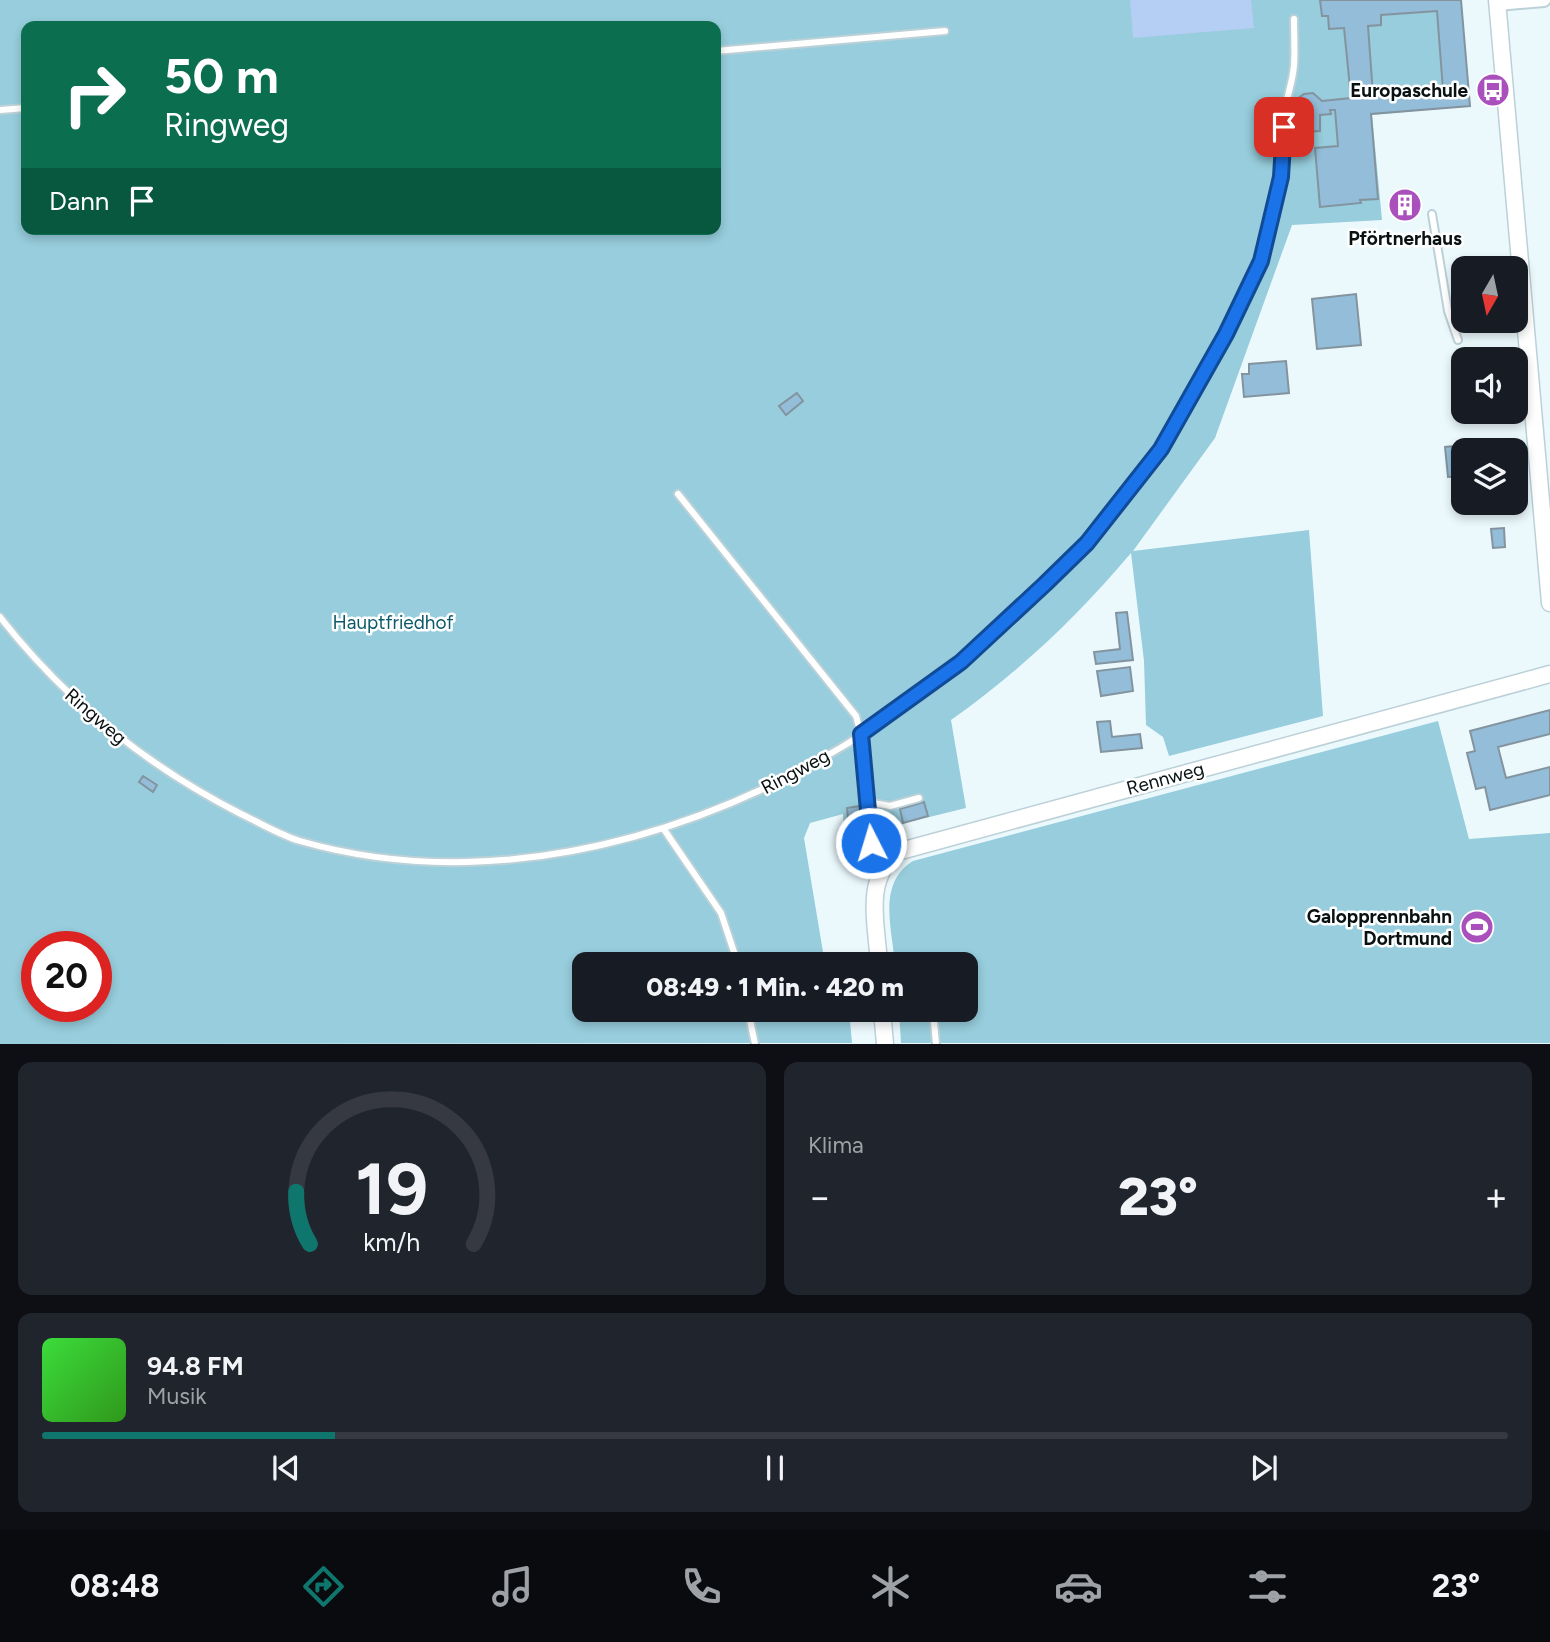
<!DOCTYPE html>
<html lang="de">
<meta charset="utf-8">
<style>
body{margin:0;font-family:Figtree,sans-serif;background:#20242c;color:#f1f3f6;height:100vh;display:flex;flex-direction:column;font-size:26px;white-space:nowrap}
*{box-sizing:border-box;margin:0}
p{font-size:23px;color:#9ea1a6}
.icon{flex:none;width:38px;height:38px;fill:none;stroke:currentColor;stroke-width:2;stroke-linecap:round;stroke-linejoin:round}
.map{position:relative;height:1044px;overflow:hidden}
.sheet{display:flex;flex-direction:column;gap:18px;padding:18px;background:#0d0f14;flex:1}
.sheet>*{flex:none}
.top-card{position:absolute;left:21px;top:21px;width:700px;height:214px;border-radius:14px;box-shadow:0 4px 10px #0003;background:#0b6e4f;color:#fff;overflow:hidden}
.needle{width:46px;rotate:189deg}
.controls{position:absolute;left:1451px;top:256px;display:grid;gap:14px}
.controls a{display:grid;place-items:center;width:77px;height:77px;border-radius:14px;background:#171b24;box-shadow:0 4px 10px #0003;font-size:35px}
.speed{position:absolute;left:21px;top:931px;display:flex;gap:14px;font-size:35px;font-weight:700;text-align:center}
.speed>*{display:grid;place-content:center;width:91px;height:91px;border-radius:50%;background:#171b24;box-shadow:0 4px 10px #0003;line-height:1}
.speed .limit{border:10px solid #d22;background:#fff;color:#111}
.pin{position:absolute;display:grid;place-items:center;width:60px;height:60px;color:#fff;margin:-30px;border-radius:14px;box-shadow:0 4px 10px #0006}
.me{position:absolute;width:77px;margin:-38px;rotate:355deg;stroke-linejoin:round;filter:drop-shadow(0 0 5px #0008)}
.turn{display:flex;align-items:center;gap:24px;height:147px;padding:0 28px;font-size:32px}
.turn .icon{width:91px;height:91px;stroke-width:2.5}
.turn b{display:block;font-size:49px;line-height:60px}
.then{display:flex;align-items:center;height:66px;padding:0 28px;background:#0003;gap:14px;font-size:26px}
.big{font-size:52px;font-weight:800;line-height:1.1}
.sheet .widget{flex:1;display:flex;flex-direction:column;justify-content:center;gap:10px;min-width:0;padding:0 24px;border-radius:14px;background:#20242c}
.sheet .dial{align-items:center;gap:0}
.dial svg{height:182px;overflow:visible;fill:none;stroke:#363941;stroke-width:7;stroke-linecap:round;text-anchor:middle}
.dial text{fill:#f1f3f6;stroke:none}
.song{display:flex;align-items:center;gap:21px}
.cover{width:84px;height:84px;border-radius:10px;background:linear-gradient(135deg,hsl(120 70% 55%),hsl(110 70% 35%))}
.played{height:7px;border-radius:4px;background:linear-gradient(90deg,#0f766e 20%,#363941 20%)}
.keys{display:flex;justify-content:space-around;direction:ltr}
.heat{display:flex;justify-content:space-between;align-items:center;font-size:38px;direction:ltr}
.sheet .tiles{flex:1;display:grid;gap:18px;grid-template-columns:1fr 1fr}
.widget:last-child{grid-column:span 2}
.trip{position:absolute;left:572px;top:952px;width:406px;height:70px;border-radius:14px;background:#171b24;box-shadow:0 4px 10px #0003;font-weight:800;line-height:70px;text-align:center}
.menu{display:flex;height:112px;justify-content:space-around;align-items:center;background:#090b0e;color:#9ea1a6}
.menu .icon{width:49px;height:49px}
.menu .current{color:#0f766e}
.menu b{font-size:32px;color:#f1f3f6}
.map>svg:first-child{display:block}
.green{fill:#97cddc;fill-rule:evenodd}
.water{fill:#b4cef4}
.building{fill:#93bdd9;stroke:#83949f;stroke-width:2;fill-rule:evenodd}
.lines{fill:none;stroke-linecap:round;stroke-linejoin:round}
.service-casing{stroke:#bbd1d7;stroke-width:10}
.minor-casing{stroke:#bbd1d7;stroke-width:16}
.tertiary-casing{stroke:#bbd1d7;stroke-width:19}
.service{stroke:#fff;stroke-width:6}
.minor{stroke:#fff;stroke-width:12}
.tertiary{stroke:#fff;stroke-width:16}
.route-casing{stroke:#114b97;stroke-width:18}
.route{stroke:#1a73e8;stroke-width:12}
.labels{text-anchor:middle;stroke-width:5;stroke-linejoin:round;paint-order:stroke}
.poi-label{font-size:19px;font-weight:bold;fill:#091113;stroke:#fff;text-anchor:end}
.park-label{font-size:19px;fill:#0d5969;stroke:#fff}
.street-label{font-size:19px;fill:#091113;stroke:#fff}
</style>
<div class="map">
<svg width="1550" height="1044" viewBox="0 0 1550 1044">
<rect width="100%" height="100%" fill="#ebf9fd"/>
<path class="green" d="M0,0H1461L1470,106L1372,115L1382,220L1292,225L1215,438L1133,551L1309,530L1323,716L1169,756L1163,737L1146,725L1144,661L1131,553C1077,617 1019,672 951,720L966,808L844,838L843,814L810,823L804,838L825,964H584V1010H849L852,1043L0,1044ZM26,26H716V229H26ZM37,947H96V1006H37Z
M1438,721L1469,839L1550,833V1043H901L899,1010H966V964H895C892,928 877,883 913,861Z"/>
<path class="water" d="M1130,0H1251L1254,28L1133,38Z"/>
<path class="building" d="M1320,0H1461L1470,106L1371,114L1378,199L1360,200L1361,203L1320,207L1315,148L1338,146L1335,110H1330L1331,114L1320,115V131L1301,132L1300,116L1295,107L1297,99L1304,94L1313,93L1322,101L1351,98L1344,28L1329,29L1328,16H1322ZM1437,11L1443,90L1373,95L1368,26L1381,25V15Z
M1356,294L1361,345L1317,349L1312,299Z
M1286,361L1289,393L1244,397L1242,374H1249V364Z
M797,393L803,401L786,415L779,406Z
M1486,443L1487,450H1463V476L1448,477L1445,447Z
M1504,528L1505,547L1493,548L1491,529Z
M1127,612L1133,660L1096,664L1094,652L1120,649L1116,613Z
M1130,667L1133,691L1101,696L1097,671Z
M1550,710V734L1498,747L1506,778L1550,767V795L1490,810L1485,787L1476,789L1467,753L1475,751L1470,731Z
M1110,721L1112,737L1140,734L1142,748L1101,752L1097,722Z
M143,776L157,785L153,792L139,782Z
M924,802L928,816L903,823L900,809Z
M860,806L862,826L849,827L847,808Z"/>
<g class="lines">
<defs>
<path id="service" d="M716,51L945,31
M0,110L26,108
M1432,214L1448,311L1458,340
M678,494L856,716L861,734L874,879
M0,617C65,700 147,766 241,814C260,823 280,835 300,841C518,904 761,819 934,684C966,660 994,631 1023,604C1059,570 1095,536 1126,497C1156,458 1181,415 1205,372C1225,335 1249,297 1263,256C1279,207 1279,162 1285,111C1287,95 1293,81 1294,65C1295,50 1294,34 1294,19
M867,802L890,806L919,798
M663,828L721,913L738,964
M748,1010L755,1044
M933,1010L936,1044"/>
<path id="minor" d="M1497,4L1544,0"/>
<path id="tertiary" d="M1497,0L1550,603
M879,964C877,925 863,881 897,852L1550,674
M882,1010L885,1044"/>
</defs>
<use href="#service" class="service-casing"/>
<use href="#minor" class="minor-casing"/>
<use href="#tertiary" class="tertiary-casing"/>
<use href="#service" class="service"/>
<use href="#minor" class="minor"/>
<use href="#tertiary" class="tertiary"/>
</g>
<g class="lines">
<defs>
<path id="route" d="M871,843L861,734L961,662L1045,584L1087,543L1161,449L1226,334L1261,261L1281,177L1284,127"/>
</defs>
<use href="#route" class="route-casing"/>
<use href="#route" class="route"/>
</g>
<defs>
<symbol id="bus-disc" viewBox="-11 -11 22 22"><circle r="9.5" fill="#aa50bc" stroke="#fff"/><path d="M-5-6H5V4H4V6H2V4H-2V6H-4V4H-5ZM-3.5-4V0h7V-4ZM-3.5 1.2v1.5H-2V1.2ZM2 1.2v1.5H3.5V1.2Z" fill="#fff"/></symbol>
<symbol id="building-disc" viewBox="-11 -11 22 22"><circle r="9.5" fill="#aa50bc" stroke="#fff"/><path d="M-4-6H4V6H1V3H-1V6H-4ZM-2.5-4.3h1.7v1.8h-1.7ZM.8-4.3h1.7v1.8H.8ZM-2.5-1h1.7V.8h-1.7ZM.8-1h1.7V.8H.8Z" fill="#fff"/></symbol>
<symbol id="stadium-disc" viewBox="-11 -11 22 22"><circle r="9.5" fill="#aa50bc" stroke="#fff"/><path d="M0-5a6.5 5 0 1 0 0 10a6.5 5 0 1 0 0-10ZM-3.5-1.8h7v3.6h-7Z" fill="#fff"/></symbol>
</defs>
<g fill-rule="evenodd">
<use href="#bus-disc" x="1474" y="71" width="38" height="38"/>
<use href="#building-disc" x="1386" y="186" width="38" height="38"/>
<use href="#stadium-disc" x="1458" y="908" width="38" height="38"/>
</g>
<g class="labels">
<g class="poi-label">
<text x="1468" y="97">Europaschule</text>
<text x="1405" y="245" text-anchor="middle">Pförtnerhaus</text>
<text x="1452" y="923">Galopprennbahn<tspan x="1452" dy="22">Dortmund</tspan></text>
</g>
<g class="park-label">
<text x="393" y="629">Hauptfriedhof</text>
</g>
<g class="street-label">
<text transform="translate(96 716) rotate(41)" y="7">Ringweg</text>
<text transform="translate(795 771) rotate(-28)" y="7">Ringweg</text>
<text transform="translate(1165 778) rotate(-15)" y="7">Rennweg</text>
</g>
</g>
</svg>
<div class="controls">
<a><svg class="needle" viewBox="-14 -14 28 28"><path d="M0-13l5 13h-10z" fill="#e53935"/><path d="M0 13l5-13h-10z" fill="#9ea1a6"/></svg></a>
<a><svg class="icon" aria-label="sound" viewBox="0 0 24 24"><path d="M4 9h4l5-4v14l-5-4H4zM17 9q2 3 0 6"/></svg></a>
<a><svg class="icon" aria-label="layers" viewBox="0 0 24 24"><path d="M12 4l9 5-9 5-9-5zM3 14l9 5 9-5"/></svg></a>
</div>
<div class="speed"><div class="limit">20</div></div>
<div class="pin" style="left:1284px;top:127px;background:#d93025"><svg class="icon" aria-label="arrive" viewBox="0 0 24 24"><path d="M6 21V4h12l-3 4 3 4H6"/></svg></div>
<svg class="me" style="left:871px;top:843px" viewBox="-20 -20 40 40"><circle r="17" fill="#1a73e8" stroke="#fff" stroke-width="3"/><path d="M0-11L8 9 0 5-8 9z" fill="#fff"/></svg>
<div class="trip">08:49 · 1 Min. · 420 m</div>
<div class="top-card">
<div class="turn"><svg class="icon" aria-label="right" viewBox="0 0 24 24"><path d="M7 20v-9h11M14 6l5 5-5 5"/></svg><div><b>50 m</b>Ringweg</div></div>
<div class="then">Dann<svg class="icon" aria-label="arrive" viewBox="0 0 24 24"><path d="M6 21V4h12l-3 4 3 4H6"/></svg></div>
</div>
</div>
<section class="sheet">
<div class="tiles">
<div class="widget dial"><svg viewBox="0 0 100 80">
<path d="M14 69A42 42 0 1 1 86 69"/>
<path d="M14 69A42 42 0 0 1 8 46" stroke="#0f766e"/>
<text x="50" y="56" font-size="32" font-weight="700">19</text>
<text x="50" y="72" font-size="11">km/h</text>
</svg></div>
<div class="widget"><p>Klima</p>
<div class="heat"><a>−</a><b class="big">23°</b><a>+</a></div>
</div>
<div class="widget">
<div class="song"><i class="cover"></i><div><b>94.8 FM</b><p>Musik</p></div></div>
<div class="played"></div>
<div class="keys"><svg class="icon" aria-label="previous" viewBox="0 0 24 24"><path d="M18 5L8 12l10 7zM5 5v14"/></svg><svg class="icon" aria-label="pause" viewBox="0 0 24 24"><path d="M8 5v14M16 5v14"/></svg><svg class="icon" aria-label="next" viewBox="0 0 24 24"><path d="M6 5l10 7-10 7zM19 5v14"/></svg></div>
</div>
</div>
</section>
<nav class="menu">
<b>08:48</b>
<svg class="icon current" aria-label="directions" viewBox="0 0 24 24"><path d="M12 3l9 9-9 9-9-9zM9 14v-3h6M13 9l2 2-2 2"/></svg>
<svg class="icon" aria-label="music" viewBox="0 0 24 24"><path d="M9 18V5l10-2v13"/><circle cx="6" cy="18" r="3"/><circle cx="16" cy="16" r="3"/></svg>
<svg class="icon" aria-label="phone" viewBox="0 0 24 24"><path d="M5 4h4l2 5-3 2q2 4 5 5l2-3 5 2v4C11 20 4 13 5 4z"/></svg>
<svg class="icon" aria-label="climate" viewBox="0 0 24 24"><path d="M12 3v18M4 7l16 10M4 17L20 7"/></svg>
<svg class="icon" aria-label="car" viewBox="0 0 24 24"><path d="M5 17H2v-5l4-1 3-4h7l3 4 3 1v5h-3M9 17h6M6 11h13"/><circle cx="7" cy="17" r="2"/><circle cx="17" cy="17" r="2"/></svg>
<svg class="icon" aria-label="filters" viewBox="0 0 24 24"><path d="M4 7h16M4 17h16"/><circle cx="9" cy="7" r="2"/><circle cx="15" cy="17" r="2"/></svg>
<b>23°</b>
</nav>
